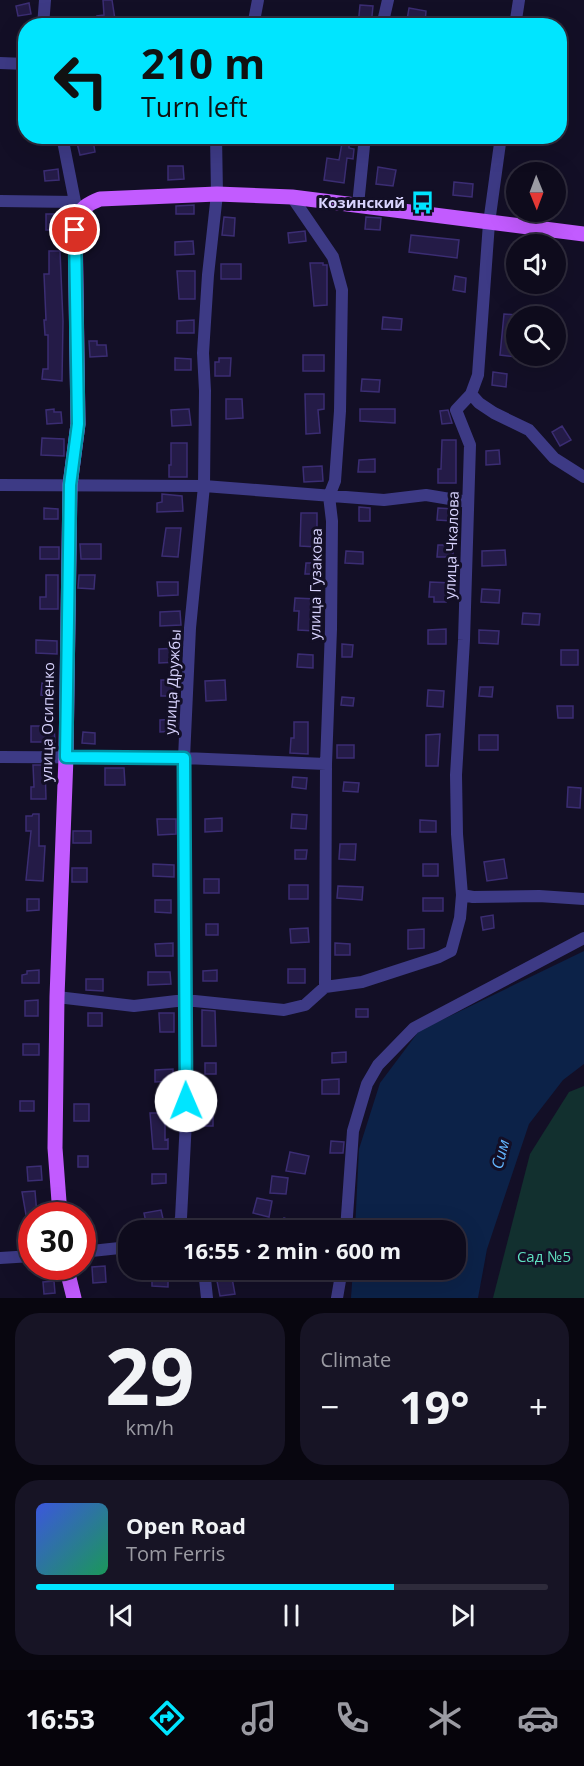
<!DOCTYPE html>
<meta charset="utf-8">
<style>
body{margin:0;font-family:"Open Sans",sans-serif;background:#171425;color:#f1f3f6;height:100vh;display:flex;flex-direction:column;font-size:22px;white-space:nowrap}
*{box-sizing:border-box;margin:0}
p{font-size:20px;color:#9b9ba3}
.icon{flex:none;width:33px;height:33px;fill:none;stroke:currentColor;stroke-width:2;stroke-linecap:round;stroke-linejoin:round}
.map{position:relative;height:1298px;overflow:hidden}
.panel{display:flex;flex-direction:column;gap:15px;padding:15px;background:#08060f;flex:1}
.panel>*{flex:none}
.guide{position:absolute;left:18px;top:18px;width:549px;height:126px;border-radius:24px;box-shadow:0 6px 24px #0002,0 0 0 2px #2e2b3b;background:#00e5ff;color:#111;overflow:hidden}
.needle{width:39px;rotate:179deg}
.buttons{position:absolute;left:506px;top:162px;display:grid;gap:12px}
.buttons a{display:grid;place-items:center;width:60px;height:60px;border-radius:50%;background:#0e0b1c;box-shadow:0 6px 24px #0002,0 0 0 2px #2e2b3b;font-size:30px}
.speed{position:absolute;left:18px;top:1202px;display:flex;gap:12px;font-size:30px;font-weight:700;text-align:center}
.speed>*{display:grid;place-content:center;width:78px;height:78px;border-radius:50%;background:#0e0b1c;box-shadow:0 6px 24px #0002,0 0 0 2px #2e2b3b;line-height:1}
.speed .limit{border:9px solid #d22;background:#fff;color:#111}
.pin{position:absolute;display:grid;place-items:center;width:51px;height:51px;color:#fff;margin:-26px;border:3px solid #fff;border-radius:50%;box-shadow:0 2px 6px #0007}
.me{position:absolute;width:66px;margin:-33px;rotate:359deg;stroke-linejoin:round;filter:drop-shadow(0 0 4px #0008)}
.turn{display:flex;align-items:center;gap:21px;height:126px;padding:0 24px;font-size:27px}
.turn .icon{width:78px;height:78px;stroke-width:2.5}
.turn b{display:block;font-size:42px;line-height:51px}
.big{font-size:45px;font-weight:700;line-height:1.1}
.panel .card{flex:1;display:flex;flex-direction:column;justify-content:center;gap:9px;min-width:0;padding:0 21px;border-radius:24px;background:#171425}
.panel .dial{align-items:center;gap:0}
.dial b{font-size:78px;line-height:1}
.song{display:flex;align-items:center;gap:18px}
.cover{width:72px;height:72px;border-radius:9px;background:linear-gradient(135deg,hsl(230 70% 55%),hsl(150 70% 35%))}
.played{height:6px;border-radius:3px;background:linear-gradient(90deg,#00e5ff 70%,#2e2b3b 70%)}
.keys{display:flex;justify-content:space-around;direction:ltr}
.heat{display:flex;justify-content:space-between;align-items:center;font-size:33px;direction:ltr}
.panel .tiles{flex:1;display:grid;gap:15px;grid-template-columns:1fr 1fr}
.card:last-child{grid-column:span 2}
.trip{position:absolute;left:118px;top:1220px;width:348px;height:60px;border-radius:24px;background:#0e0b1c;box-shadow:0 6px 24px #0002,0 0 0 2px #2e2b3b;font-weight:700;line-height:60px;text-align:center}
.menu{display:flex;height:96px;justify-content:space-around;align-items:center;background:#06040b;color:#9b9ba3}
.menu .icon{width:42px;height:42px}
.menu .active{color:#00e5ff}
.menu b{font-size:27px;color:#f1f3f6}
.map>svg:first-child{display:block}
.green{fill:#12302f}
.water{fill:#0c2248}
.building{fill:#241b47;stroke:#3b2d73;stroke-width:1.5}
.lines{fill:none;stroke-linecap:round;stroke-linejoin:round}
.minor{stroke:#3d3a85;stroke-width:12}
.major{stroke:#c25bff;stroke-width:15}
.route-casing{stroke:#0095a6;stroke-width:15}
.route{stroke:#00e5ff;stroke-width:10}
.labels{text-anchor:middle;stroke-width:6;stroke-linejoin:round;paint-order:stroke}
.poi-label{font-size:15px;font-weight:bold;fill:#d9d4ff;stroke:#130f26;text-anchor:end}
.street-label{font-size:15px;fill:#d9d4ff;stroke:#130f26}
.park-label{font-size:15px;fill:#5fe0c0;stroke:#130f26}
.water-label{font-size:16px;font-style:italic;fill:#62b6ff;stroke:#130f26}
</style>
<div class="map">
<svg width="584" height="1298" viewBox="0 0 584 1298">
<rect width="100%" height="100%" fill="#130f26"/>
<path class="green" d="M584,1086V1298H493L530,1154L569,1092Z"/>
<path class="water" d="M584,951V1064L563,1080L529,1124L487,1249L478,1298H351L353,1269H456V1230H355L359,1149L380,1083L419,1031Z"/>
<path class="building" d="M103,0H112L116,26H99L97,16L104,15Z
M29,3L31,14L18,16L16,6Z
M360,5L373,6L371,26H358Z
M409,8L426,11L425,23L407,20Z
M509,136H538L537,145L508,143Z
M93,140L95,152L80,155L77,143Z
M342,143L349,144V148L354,149L353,159L347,158L344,183L324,180L327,158L339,160Z
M168,166H183L184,179L168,180Z
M378,167L396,170L393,186L376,184Z
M58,169L59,180L45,181L44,171Z
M454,182L473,184L472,197L453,195Z
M194,205V214H176V206Z
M46,214H61V230H46Z
M224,217L235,218L234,236L222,235Z
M366,217L381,218L380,230L365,229Z
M305,231L306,241L289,243L288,233Z
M411,235L459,240L457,258L409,252Z
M193,241L194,254L175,255V242Z
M49,251H60L63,321L62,381L42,379L43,369H48V335H45L44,320H46L44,274H49Z
M310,263H323V265H327V305L314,306Z
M221,264H241V279H221Z
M177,271H195V299H179Z
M455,276L466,278L465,292L453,290Z
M504,314L516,315V357L500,355Z
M383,317L402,319L401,330L382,329Z
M194,320V333H177V321Z
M89,341H97V345H106L107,356L90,357Z
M303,355H324V371H303Z
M175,358L191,359V370H175Z
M219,358H231L230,376H215V362H219Z
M493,372L507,374L506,387L492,385Z
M362,379L380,380L379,392L361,391Z
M305,394H324V409L318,410L320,433L306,434Z
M226,399H242L243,418L226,419Z
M54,409V412H61L62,423L47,424L46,410Z
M189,409L191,425L172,426L171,410Z
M360,409H395V423L360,421Z
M448,410L452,423L442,424L440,411Z
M562,426L571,440L560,446L552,432Z
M42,438L64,439V456L41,455Z
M442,440H456V483H438V469H441Z
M171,443H187V477H169V465H171Z
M499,450L500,464L486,465V451Z
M375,459V472H358L359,460Z
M322,466L323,481L304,482L303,467Z
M162,494L182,496L183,511L157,512V503L162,502Z
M359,507L370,508V521H359Z
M44,508L58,509V519H44Z
M438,508L454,509L453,521L437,520Z
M301,513H317V547L300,546Z
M166,528H181L178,557L162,556Z
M80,544H101V559H81Z
M438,545H453V557H437Z
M40,547H59V559H40Z
M505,550L506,565L482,566V551Z
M346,551L363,552V564L345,563Z
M306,563H315L314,574H305Z
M46,575H58V609H40V597H46Z
M79,575H95L94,589L78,588Z
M157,582H178V595L158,596Z
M430,582L452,583V595H446V602H434V597H429Z
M482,589L500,590L499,603L481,602Z
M295,598L316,599L315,631L298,630L299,611H294Z
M180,611L181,625L160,626V612Z
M523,613L540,614L539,625L522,624Z
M446,629V644H428V630Z
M479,630L499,631L498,644L479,643Z
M36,640L57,641V654L36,653Z
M342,644L353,645L352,657H342Z
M179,648V662L159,663V649Z
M561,650H578V665H561Z
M298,654L313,655V668L297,667Z
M161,680H179V696H161Z
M225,680L226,700L206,701L205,681Z
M42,683L52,684L51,696L41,695Z
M480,687H493L492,697L479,696Z
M428,690L444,691L443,707L427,706Z
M342,697L354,698L353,706L341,705Z
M557,706H573V718H558Z
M178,719L177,731L160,732V720Z
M294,722H308V754L290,753L291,738H294Z
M31,726H54L55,742H31Z
M83,732L95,733V744L82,743Z
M440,734L438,766H426V735Z
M479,735H498V750H479Z
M337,745H354V758H337Z
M33,765H45L46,799H31V787H34Z
M105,768H124L125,785H105Z
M293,777L307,778L306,789L292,787Z
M344,782L359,783L358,792L343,791Z
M568,787L581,788L580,808L567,807Z
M33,814H39V846H45L43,881L26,880L31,831H26V816H32Z
M292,814L307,815L306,829L291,828Z
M222,818V831L205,832V819Z
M157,819H176V834L158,835Z
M420,820L436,821V832H420Z
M73,831H91V843H73Z
M340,844H356L355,860L339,859Z
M295,850H307L306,859H295Z
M504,859L507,878L487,881L484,862Z
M153,864L174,865V877L153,876Z
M423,864H438V876H423Z
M72,868H87V882H72Z
M204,879H219V893H204Z
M289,885H308V899H289Z
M338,886L363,887L362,900L337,898Z
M423,898H443V911H423Z
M27,899H39V910L27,911Z
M155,900H171V913L155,912Z
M493,915L494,928L483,930L481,917Z
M206,924H218V935H206Z
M308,928L309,942L291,943L290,929Z
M424,929V948L408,949V930Z
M173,943V956H156L155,944Z
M335,943L350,944V955H335Z
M288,969H305V983H288Z
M39,970V983H22V975L27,974V971Z
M217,970V981H203V971Z
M148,972H170L171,984L148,985Z
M86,979H103V991L86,990Z
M38,1000V1016H25V1001Z
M356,1009H368V1017H356Z
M202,1010L215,1011L216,1046H202Z
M88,1013H102V1026H88Z
M159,1013H174V1032H160Z
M23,1044H39V1055H23Z
M346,1052V1062L332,1063V1053Z
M205,1063H216V1074H205Z
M173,1069V1081L155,1082V1070Z
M339,1079V1094H322V1080Z
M20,1101H34V1111H20Z
M74,1104H89V1121H74Z
M150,1113H165V1140L168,1139V1149H153Z
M200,1115H213V1126H200Z
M331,1141L344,1142L343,1153H330Z
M290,1152L309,1156L305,1174L286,1171Z
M78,1156H88V1167H78Z
M41,1166L42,1180L28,1181L27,1167Z
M152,1174H166V1183L152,1184Z
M272,1176L288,1178L286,1194L270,1193Z
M35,1191L37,1215H26L22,1192Z
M257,1198L272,1201L269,1217L253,1213Z
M161,1210L164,1223L147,1227L144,1213Z
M284,1218L297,1223L294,1230L281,1227Z
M94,1227L95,1240L84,1241L83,1228Z
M105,1266L106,1282L93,1283L92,1267Z
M152,1269H168V1287L152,1286Z
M232,1278L235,1294L220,1296L217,1281Z
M54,1281L55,1293L44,1294L43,1282Z"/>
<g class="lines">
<path class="minor" d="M43,26L45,0
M253,26L258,0
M382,26L388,0
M515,26L519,0
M0,63L26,64
M62,136L75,202L80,210
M292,197L333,257L342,290L340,411L335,481L329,496L332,521L331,629L326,764L325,987
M0,201L75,202
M358,205L365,136
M471,394L479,403L494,413L529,430L554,458L584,477
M0,485L204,486L384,500L426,495L468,502
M0,757L184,758L326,764
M462,895L473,897L539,896L584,899
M57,997L134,1006L185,1000L284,1010L305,1005L325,987L362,982L439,957L451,951L460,918L462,895L457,834L456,775L464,640L470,445L456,410L471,394L478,375L489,223L501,136
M177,1230L181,1218L186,1120L184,758L190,628L204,486L205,391L203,353L208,275L217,194L216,136
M346,1230L353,1131L367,1084L378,1065L414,1028L584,938
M82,1252L129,1247
M0,1258L32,1256
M201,1269L205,1279L207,1298
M337,1298L342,1269"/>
<path class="major" d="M60,1215L55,1148L57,997L66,757L70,485L78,424L75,220C82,208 87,204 100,199L217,194L292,197L584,234
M66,1266L74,1298"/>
</g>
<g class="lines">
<defs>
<path id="route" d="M75,230L78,424L70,485L66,757L184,758L186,1101"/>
</defs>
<use href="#route" class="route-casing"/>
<use href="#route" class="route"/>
</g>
<defs>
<symbol id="bus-bare" viewBox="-9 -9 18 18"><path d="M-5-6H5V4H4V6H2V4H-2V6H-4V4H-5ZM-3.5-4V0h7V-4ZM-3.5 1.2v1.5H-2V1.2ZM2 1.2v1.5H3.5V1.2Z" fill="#00e5ff" stroke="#130f26" stroke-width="2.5" paint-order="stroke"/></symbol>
</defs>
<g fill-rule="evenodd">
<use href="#bus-bare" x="406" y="186" width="33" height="33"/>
</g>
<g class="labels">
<g class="poi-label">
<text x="405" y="208">Козинский</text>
</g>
<g class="street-label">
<text transform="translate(452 545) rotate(-88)" y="5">улица Чкалова</text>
<text transform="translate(316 584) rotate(-89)" y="5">улица Гузакова</text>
<text transform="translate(173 682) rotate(-87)" y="5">улица Дружбы</text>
<text transform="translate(48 722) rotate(-89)" y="5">улица Осипенко</text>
</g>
<g class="park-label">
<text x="544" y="1262">Сад №5</text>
</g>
<g class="water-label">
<text transform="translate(500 1154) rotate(-75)" y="6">Сим</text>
</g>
</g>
</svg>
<div class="buttons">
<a><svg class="needle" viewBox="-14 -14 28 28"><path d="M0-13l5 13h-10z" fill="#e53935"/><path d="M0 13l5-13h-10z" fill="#9b9ba3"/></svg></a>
<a><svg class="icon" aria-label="sound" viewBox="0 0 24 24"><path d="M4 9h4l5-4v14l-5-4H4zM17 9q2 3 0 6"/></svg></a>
<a><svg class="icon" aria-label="search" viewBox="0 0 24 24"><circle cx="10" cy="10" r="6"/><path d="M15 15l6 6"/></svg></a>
</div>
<div class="speed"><div class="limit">30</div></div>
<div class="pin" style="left:75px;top:230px;background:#d93025"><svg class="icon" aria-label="arrive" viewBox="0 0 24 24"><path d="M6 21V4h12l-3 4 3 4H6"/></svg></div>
<svg class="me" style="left:186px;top:1101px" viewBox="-20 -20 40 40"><circle r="19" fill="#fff"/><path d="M0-13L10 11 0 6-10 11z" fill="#00e5ff"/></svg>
<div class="trip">16:55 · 2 min · 600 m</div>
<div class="guide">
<div class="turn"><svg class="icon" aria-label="left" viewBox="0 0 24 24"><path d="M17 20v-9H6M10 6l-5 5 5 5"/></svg><div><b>210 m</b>Turn left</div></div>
</div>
</div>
<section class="panel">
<div class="tiles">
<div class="card dial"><b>29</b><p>km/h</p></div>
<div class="card"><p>Climate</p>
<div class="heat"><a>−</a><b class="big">19°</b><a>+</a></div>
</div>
<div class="card">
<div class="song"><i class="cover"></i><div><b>Open Road</b><p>Tom Ferris</p></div></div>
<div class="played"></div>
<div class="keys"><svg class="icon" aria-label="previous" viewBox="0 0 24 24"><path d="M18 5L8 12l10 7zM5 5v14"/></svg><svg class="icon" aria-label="pause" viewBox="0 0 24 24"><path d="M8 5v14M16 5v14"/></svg><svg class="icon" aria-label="next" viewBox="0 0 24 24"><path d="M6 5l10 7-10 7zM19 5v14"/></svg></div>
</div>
</div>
</section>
<nav class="menu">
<b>16:53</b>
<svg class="icon active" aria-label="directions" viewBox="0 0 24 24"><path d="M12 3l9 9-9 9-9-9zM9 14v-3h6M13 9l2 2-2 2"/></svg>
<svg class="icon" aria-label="music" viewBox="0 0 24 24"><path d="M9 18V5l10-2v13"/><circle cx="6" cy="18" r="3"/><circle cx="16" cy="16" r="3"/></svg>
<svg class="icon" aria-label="phone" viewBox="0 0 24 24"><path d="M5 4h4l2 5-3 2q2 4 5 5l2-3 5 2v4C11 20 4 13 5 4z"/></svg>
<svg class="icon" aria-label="climate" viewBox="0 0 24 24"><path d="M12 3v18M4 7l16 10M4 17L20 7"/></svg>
<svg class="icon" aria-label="car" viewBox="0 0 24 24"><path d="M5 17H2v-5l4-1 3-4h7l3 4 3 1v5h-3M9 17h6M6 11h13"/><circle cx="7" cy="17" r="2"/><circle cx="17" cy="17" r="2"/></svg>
</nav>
